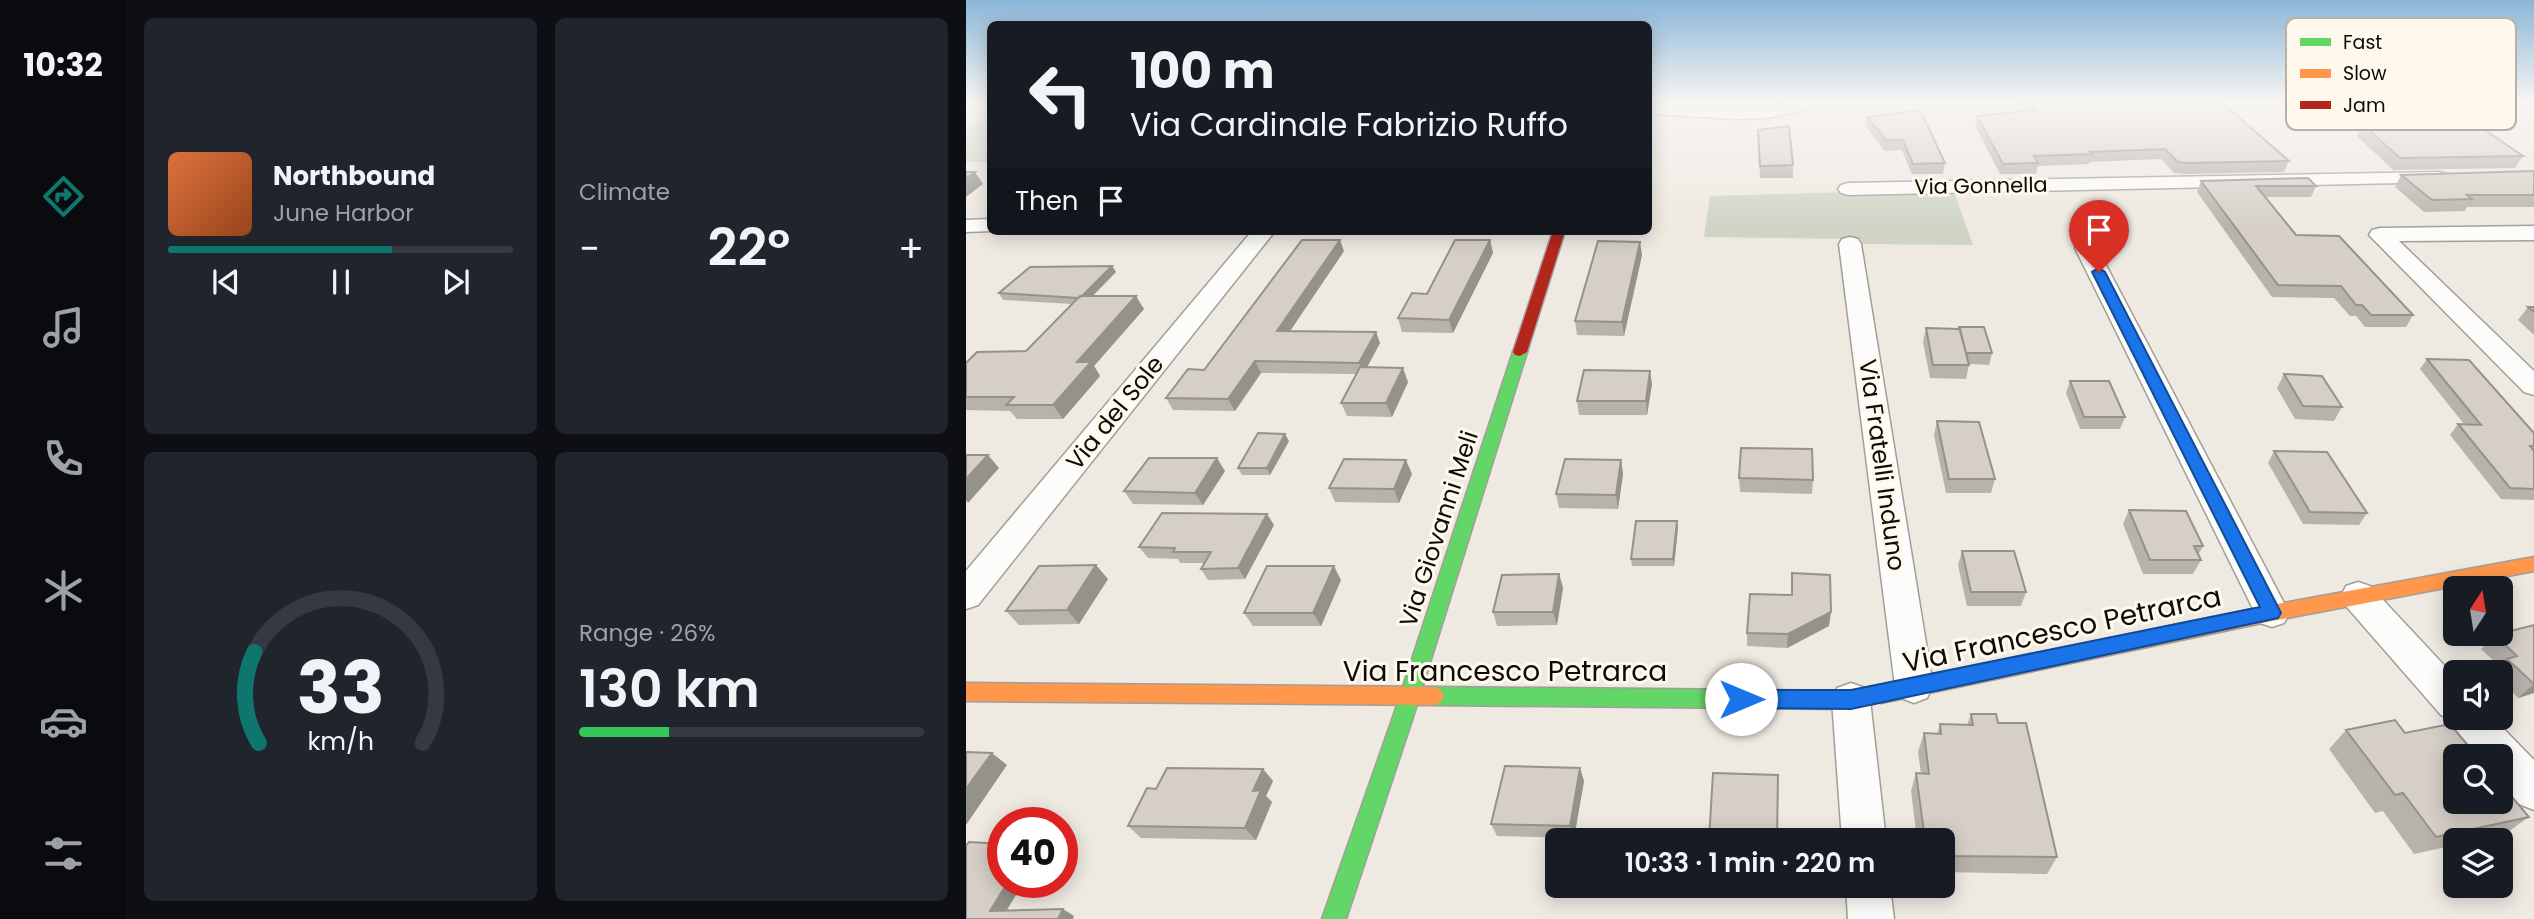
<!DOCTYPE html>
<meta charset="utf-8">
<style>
body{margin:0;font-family:Poppins,sans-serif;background:#20242c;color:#f1f3f6;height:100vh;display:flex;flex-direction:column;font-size:26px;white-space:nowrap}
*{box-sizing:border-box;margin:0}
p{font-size:23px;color:#9ea1a6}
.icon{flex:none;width:38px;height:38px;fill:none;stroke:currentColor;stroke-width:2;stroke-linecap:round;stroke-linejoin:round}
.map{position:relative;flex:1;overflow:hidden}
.details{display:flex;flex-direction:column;gap:18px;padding:18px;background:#0d0f14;width:840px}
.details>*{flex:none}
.top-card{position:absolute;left:21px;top:21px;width:665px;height:214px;border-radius:10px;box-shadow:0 4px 18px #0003;background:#171b24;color:#f1f3f6;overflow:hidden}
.needle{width:46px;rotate:12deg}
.buttons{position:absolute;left:1477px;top:576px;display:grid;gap:14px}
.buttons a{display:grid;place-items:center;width:70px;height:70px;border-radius:10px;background:#171b24;box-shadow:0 4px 18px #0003;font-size:35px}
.speed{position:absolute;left:21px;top:807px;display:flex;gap:14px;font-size:35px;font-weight:700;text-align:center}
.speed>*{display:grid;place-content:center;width:91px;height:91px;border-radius:50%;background:#171b24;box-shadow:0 4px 18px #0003;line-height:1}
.speed .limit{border:10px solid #d22;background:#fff;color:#111}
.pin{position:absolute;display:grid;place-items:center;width:60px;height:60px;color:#fff;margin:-72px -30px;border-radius:50% 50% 50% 0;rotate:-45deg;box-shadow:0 0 7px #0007}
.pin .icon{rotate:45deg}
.me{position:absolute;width:77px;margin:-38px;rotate:90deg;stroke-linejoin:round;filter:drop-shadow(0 0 5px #0008)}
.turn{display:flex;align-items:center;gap:24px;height:147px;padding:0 28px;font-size:32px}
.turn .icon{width:91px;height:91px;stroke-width:2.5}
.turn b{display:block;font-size:49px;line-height:60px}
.then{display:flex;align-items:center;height:66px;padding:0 28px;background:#0003;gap:14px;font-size:26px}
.big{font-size:52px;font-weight:600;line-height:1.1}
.details .widget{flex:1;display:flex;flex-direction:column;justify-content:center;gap:10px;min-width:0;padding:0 24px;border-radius:10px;background:#20242c}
.details .dial{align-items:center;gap:0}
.dial svg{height:182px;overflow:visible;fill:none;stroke:#363941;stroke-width:7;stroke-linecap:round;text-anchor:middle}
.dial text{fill:#f1f3f6;stroke:none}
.song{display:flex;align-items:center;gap:21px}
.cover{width:84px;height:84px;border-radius:10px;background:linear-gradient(135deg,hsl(20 70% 55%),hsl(20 70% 35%))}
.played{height:7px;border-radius:4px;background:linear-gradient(90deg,#0f766e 65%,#363941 65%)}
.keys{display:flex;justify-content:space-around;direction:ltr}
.heat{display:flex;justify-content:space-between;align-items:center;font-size:38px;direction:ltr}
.charge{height:10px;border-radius:5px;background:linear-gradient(90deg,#34c759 26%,#363941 0)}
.details .tiles{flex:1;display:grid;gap:18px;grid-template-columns:repeat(2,1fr)}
.trip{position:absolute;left:579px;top:828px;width:410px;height:70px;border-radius:10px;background:#171b24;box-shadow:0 4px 18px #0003;font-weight:600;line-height:70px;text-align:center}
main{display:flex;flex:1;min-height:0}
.menu{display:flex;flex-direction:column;width:126px;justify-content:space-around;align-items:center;background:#090b0e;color:#9ea1a6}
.menu .icon{width:49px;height:49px}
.menu .selected{color:#0f766e}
.menu b{font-size:32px;color:#f1f3f6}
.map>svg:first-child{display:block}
.green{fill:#cfd4c5}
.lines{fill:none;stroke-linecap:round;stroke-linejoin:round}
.street-casing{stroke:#a29e98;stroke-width:3}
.fast-casing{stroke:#a29e98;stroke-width:3}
.slow-casing{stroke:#a29e98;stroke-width:3}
.jam-casing{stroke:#a29e98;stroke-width:3}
.street{fill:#fcfcfa;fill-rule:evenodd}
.fast{fill:#63d668;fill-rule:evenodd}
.slow{fill:#ff974d;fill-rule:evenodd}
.jam{fill:#b3261e;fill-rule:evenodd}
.wall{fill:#b7b2ab}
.shaded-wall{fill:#95918b}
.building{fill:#d5cfc7;stroke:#95918b;stroke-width:2}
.route{fill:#1a73e8;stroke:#114b97;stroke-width:2}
.labels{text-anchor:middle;stroke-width:6;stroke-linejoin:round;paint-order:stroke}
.far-street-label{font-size:21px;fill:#0e0b07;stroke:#fff8ec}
.street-label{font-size:24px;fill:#0e0b07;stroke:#fff8ec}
.near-street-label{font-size:28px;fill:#0e0b07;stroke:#fff8ec}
.key{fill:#fff8ec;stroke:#b7b1a7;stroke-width:2}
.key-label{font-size:19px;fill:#0e0b07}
</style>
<main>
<nav class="menu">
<b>10:32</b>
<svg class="icon selected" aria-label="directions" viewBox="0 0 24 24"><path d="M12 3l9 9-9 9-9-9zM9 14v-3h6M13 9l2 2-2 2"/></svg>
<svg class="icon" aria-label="music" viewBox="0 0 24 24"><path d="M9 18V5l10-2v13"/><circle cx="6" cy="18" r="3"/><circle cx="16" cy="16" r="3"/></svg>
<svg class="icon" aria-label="phone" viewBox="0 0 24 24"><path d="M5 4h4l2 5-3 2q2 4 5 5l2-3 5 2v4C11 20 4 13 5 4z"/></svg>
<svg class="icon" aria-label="climate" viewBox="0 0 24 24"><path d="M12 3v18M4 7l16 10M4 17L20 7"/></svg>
<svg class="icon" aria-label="car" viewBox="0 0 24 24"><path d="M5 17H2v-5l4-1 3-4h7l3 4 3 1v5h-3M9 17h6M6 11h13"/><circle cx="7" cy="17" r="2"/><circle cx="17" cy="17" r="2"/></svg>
<svg class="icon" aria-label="filters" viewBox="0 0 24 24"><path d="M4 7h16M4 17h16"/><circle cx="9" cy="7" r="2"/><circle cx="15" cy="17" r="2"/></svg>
</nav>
<section class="details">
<div class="tiles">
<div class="widget">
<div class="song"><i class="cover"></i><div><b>Northbound</b><p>June Harbor</p></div></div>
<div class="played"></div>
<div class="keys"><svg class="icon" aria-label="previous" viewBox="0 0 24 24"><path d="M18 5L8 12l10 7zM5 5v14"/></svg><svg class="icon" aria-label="pause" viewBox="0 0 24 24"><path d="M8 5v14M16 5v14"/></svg><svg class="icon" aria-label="next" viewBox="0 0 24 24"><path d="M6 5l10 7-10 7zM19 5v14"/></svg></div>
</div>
<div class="widget"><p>Climate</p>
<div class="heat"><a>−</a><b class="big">22°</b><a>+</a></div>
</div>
<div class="widget dial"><svg viewBox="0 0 100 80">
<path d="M14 69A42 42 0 1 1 86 69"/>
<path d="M14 69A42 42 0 0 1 12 29" stroke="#0f766e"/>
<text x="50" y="56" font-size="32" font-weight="700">33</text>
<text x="50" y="72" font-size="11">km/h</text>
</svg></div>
<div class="widget"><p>Range · 26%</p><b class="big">130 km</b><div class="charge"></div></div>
</div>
</section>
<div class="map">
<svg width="1568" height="919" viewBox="0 0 1568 919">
<rect width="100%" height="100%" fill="#eee9e1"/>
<path class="green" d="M19,117H24V162H0V129Z
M987,189L1007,245L896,244L895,239L738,237L744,196Z"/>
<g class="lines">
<defs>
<path id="street" d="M831,101H862L859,105L803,118L770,119L682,114V104C733,107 782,113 831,101Z
M1473,172L1480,174L1483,178L1480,182L882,195L875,193L872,189L875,185L882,183Z
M24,219L26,231L0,232V220Z
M1568,226V240L1433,241L1568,371V395L1558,392L1403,235L1406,230L1414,228Z
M286,231H309L12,605L0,609V571Z
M884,237L892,239L895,244L967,686L961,698L948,703L935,698L929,686L873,244L876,239Z
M1120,241L1128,243L1131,248L1318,603L1324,613L1318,623L1306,627L1294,623L1109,248L1112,243Z
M1392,582L1404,586L1489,677V718H1527L1568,760V810L1553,804L1535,783V756H1511L1488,730L1483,718L1475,715L1380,606L1375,596L1380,586Z
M885,683L899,688L904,700L920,840H876L866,700L871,688Z
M880,886H924L928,919H882Z"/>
<path id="fast" d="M554,348L561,352L446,720L380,919H356L426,720L547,352Z
M915,685L922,688L925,694L922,700L885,709L468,705L461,702L458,696L461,690L468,687L885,691Z"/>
<path id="slow" d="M1568,557V571L1306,621L915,703L908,700L905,694L908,688L915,685L1306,605Z
M0,683L468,687L475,690L478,696L475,702L468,705L0,701Z"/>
<path id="jam" d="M587,231H599L561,352L554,356L549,355L547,352Z"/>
</defs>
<use href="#street" class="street-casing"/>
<use href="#fast" class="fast-casing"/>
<use href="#slow" class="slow-casing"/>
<use href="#jam" class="jam-casing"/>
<use href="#street" class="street"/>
<use href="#fast" class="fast"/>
<use href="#slow" class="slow"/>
<use href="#jam" class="jam"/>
</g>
<path class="wall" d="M1046,101H1258L1257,103L1323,161L1318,172L1219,174L1208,173L1195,159L1123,162V164L1072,166L1070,174H1034L1009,126L1011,116L1058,111Z
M1327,101H1376L1340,107Z
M901,117L979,163L977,174H946L936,150L919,151L900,127Z
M1396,124L1557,156L1549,168L1427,170L1391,136Z
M792,130L827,165V178H794Z
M1568,171V207H1501L1499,211L1458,212L1429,187L1435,175Z
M1235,181L1350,186L1345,197H1298L1330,235L1447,315L1440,327H1399L1390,316H1384L1368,298L1306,297L1231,192Z
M524,240L527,253L487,333L436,332L432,318Z
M378,251L324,331L414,343L401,368L442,382L426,417L381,416L375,403L390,374L295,373L269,411L207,410L200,398L238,370Z
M676,255L658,336L611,335L609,321Z
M146,266L150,272L127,296L178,309L128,366L134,376L97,419H51L44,411L0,410V363L60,351L106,304L37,300L33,293Z
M1562,307H1568V335L1552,320Z
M993,327L1026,353L1023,365L1003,364L1000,379L964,378L957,342L960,328L993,329Z
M1461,359L1568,433V500L1535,499L1484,435L1492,424H1498L1454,369Z
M1318,374L1376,407L1368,421L1329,419L1311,388Z
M1104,381L1159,417L1154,429H1114L1100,393Z
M686,384L681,415H613L611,401Z
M971,421L1029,479L1025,493H980L968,435Z
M323,441L304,475H276L272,468Z
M1308,451L1401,513L1393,525L1337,524L1302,463Z
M655,460L657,474L652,509L593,508L590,494Z
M259,471L237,505L167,504L158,491Z
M446,474L433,503L369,502L363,488Z
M773,478L847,480L846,494L774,492Z
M1163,510L1237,546L1232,555L1235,560L1227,574H1177L1157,524Z
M711,521L712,528L708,566H666L665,559Z
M308,525L279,579L242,580L235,569L238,563H214L212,559L182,558L173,547Z
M996,551L1060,592L1055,606H1001L992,565Z
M826,573L863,626L821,648L781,646V633L825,595Z
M593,574L597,588L591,625L531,626L527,612Z
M142,579L113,624L53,625L40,611Z
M375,580L355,626H287L278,613Z
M1568,625V693L1552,698L1535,680V672H1527L1533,666L1515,649L1529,635Z
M1005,714L1032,723L1091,857L1081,874L976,872V840H951L945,791L950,773L955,774L952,752L958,733L971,734L974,724L1001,725Z
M1380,730L1439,733L1563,817L1539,834L1513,840H1489V845L1448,854L1417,811L1409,813L1363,749Z
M297,769L307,781L300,796L306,802L290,840L175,838L162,826Z
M618,781L608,838L531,836L525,824Z"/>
<path class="shaded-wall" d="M1342,101H1376L1340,107Z
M9,172L17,184L0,197V178Z
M374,240L378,251L316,343L311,331Z
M524,240L527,253L487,333L483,320Z
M674,242L676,255L658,336L656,322Z
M146,266L150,272L118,304L114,298Z
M170,296L178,309L128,366L134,376L97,419L87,405L111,362Z
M410,332L414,343L397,374L393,363Z
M289,361L295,373L269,411L262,399Z
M437,368L442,382L426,417L420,403Z
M684,371L686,384L681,415L680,401Z
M319,434L323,441L304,475L301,468Z
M22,455L33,468L2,503L0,500V479Z
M251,458L259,471L237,505L229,493Z
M440,460L446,474L433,503L428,489Z
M655,460L657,474L652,509L650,495Z
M301,514L308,525L279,579L272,568Z
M711,521L712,528L708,566L707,559Z
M130,565L142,579L113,624L101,610Z
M368,566L375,580L355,626L347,613Z
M593,574L597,588L591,625L587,612Z
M865,612L863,626L821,648L822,634Z
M1568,684V693L1552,698Z
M26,753L41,765L0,825V789Z
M614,768L618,781L608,838L604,826Z
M297,769L307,781L300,796L306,802L290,840L279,828L287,791Z
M42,882H58L36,918L24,911Z
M97,909L108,916L107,919H92Z"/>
<path class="building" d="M1060,101H1254L1323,161L1223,163L1212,162L1199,149L1124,152L1126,154L1068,156L1072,163L1037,164L1011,116L1070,110Z
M954,110L979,163L947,164L937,140H920L901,117Z
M1396,124H1492L1497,128H1516L1557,156L1434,158Z
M823,126L827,165L794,166L792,130Z
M1568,171V195H1501L1506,199L1466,200L1435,175Z
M0,172H9L0,178Z
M1342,178L1350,186H1290L1330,235L1373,236L1447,315H1405L1396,305H1390L1375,286L1312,285L1235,181Z
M336,240H374L311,331L410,332L393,363L289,361L262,399L200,398L222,369L238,370Z
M489,240H524L483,320L432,318L446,293L461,294Z
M632,241L674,242L656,322L609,321Z
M146,266L116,296L112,298L33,293L64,267Z
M114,296H170L111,362H125L87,405H40L48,397H0V363L11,352L60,351Z
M1562,307H1568V312Z
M993,327H1018L1026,353H1000Z
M960,328L994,329L1003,365H967Z
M1461,359L1503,360L1568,433V446H1564L1568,451V489L1544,488L1492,424L1515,425Z
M394,367L437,368L420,403H375Z
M618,370L684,371L680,401H611Z
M1318,374L1356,376L1376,407L1337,406Z
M1104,381H1143L1159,417H1118Z
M971,421L1013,422L1029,479H983Z
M292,433L319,434L301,468H272Z
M775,448L846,449L847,480L773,478Z
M1308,451L1361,452L1401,513L1344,512Z
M0,455H22L0,479Z
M183,458H251L229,493L158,491Z
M378,459L440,460L428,489L363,488Z
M599,459L655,460L650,495L590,494Z
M1163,510L1220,511L1237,546H1228L1235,560H1184Z
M196,513L301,514L272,568L235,569L245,552H207L209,548L173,547Z
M670,521H711L707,559H665Z
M996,551H1048L1060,592H1005Z
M130,565L101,610L40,611L73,566Z
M301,566H368L347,613H278Z
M826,573L864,575L865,612L822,634L781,633L784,594L826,595Z
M593,574L587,612H527L536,575Z
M1568,625V684L1541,659L1551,656L1529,635Z
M1005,714H1030L1032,723H1060L1091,857L976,856V840H959L950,773L963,774L958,733L975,734L974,724L1007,725Z
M1429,720L1439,733L1484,724L1511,756H1489V802H1535V784L1563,817L1470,837L1437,793L1429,795L1380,730Z
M0,752L26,753L0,789Z
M539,766L614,768L604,826L525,824Z
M201,768L297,769L287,791L295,790L279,828L162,826L181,788L190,789Z
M747,773L812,775L811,840H743Z
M3,842L37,844V882H42L24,911L97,909L92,919H0V846Z"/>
<linearGradient id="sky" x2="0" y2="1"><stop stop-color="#8bb6d8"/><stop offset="0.44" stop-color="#f7f5f2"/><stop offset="1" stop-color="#f7f5f2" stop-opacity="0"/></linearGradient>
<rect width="1568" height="230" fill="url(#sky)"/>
<path class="route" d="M1133,268L1139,272L1312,607L1315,613L1312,618L885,709L775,708L767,705L764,699L767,693L775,690H885L1294,607L1126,272Z"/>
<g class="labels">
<g class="far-street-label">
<text transform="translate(1015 186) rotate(-1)" y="7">Via Gonnella</text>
</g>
<g class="street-label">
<text transform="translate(149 413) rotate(-51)" y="8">Via del Sole</text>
<text transform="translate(916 465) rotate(82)" y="8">Via Fratelli Induno</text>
<text transform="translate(473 529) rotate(-72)" y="8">Via Giovanni Meli</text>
</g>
<g class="near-street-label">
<text transform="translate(1096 629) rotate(-12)" y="10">Via Francesco Petrarca</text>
<text x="539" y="681">Via Francesco Petrarca</text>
</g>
</g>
<rect x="1320" y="18" width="230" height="112" rx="10" class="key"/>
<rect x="1334" y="38" width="31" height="8" fill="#63d668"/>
<rect x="1334" y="69" width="31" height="9" fill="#ff974d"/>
<rect x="1334" y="101" width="31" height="8" fill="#b3261e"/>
<g class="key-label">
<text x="1377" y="49">Fast</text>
<text x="1377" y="80">Slow</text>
<text x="1377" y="112">Jam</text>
</g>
</svg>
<div class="buttons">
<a><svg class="needle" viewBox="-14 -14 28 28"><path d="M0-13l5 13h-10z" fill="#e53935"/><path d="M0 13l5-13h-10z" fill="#9ea1a6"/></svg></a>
<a><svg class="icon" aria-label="sound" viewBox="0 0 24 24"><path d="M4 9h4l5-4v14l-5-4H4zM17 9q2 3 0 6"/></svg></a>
<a><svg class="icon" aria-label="search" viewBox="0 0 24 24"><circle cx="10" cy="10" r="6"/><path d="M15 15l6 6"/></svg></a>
<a><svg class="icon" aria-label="layers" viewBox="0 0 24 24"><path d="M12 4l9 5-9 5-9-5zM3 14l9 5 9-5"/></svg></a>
</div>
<div class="speed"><div class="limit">40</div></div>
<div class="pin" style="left:1133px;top:272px;background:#d93025"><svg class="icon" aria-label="arrive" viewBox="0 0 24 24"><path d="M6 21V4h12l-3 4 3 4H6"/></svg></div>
<svg class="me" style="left:775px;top:699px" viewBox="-20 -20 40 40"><circle r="19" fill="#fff"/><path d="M0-13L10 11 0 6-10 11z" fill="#1a73e8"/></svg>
<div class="trip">10:33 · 1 min · 220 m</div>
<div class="top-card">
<div class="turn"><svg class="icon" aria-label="left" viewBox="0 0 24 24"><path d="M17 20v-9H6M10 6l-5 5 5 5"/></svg><div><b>100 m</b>Via Cardinale Fabrizio Ruffo</div></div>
<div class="then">Then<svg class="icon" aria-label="arrive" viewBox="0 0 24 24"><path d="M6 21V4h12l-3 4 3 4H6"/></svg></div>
</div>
</div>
</main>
